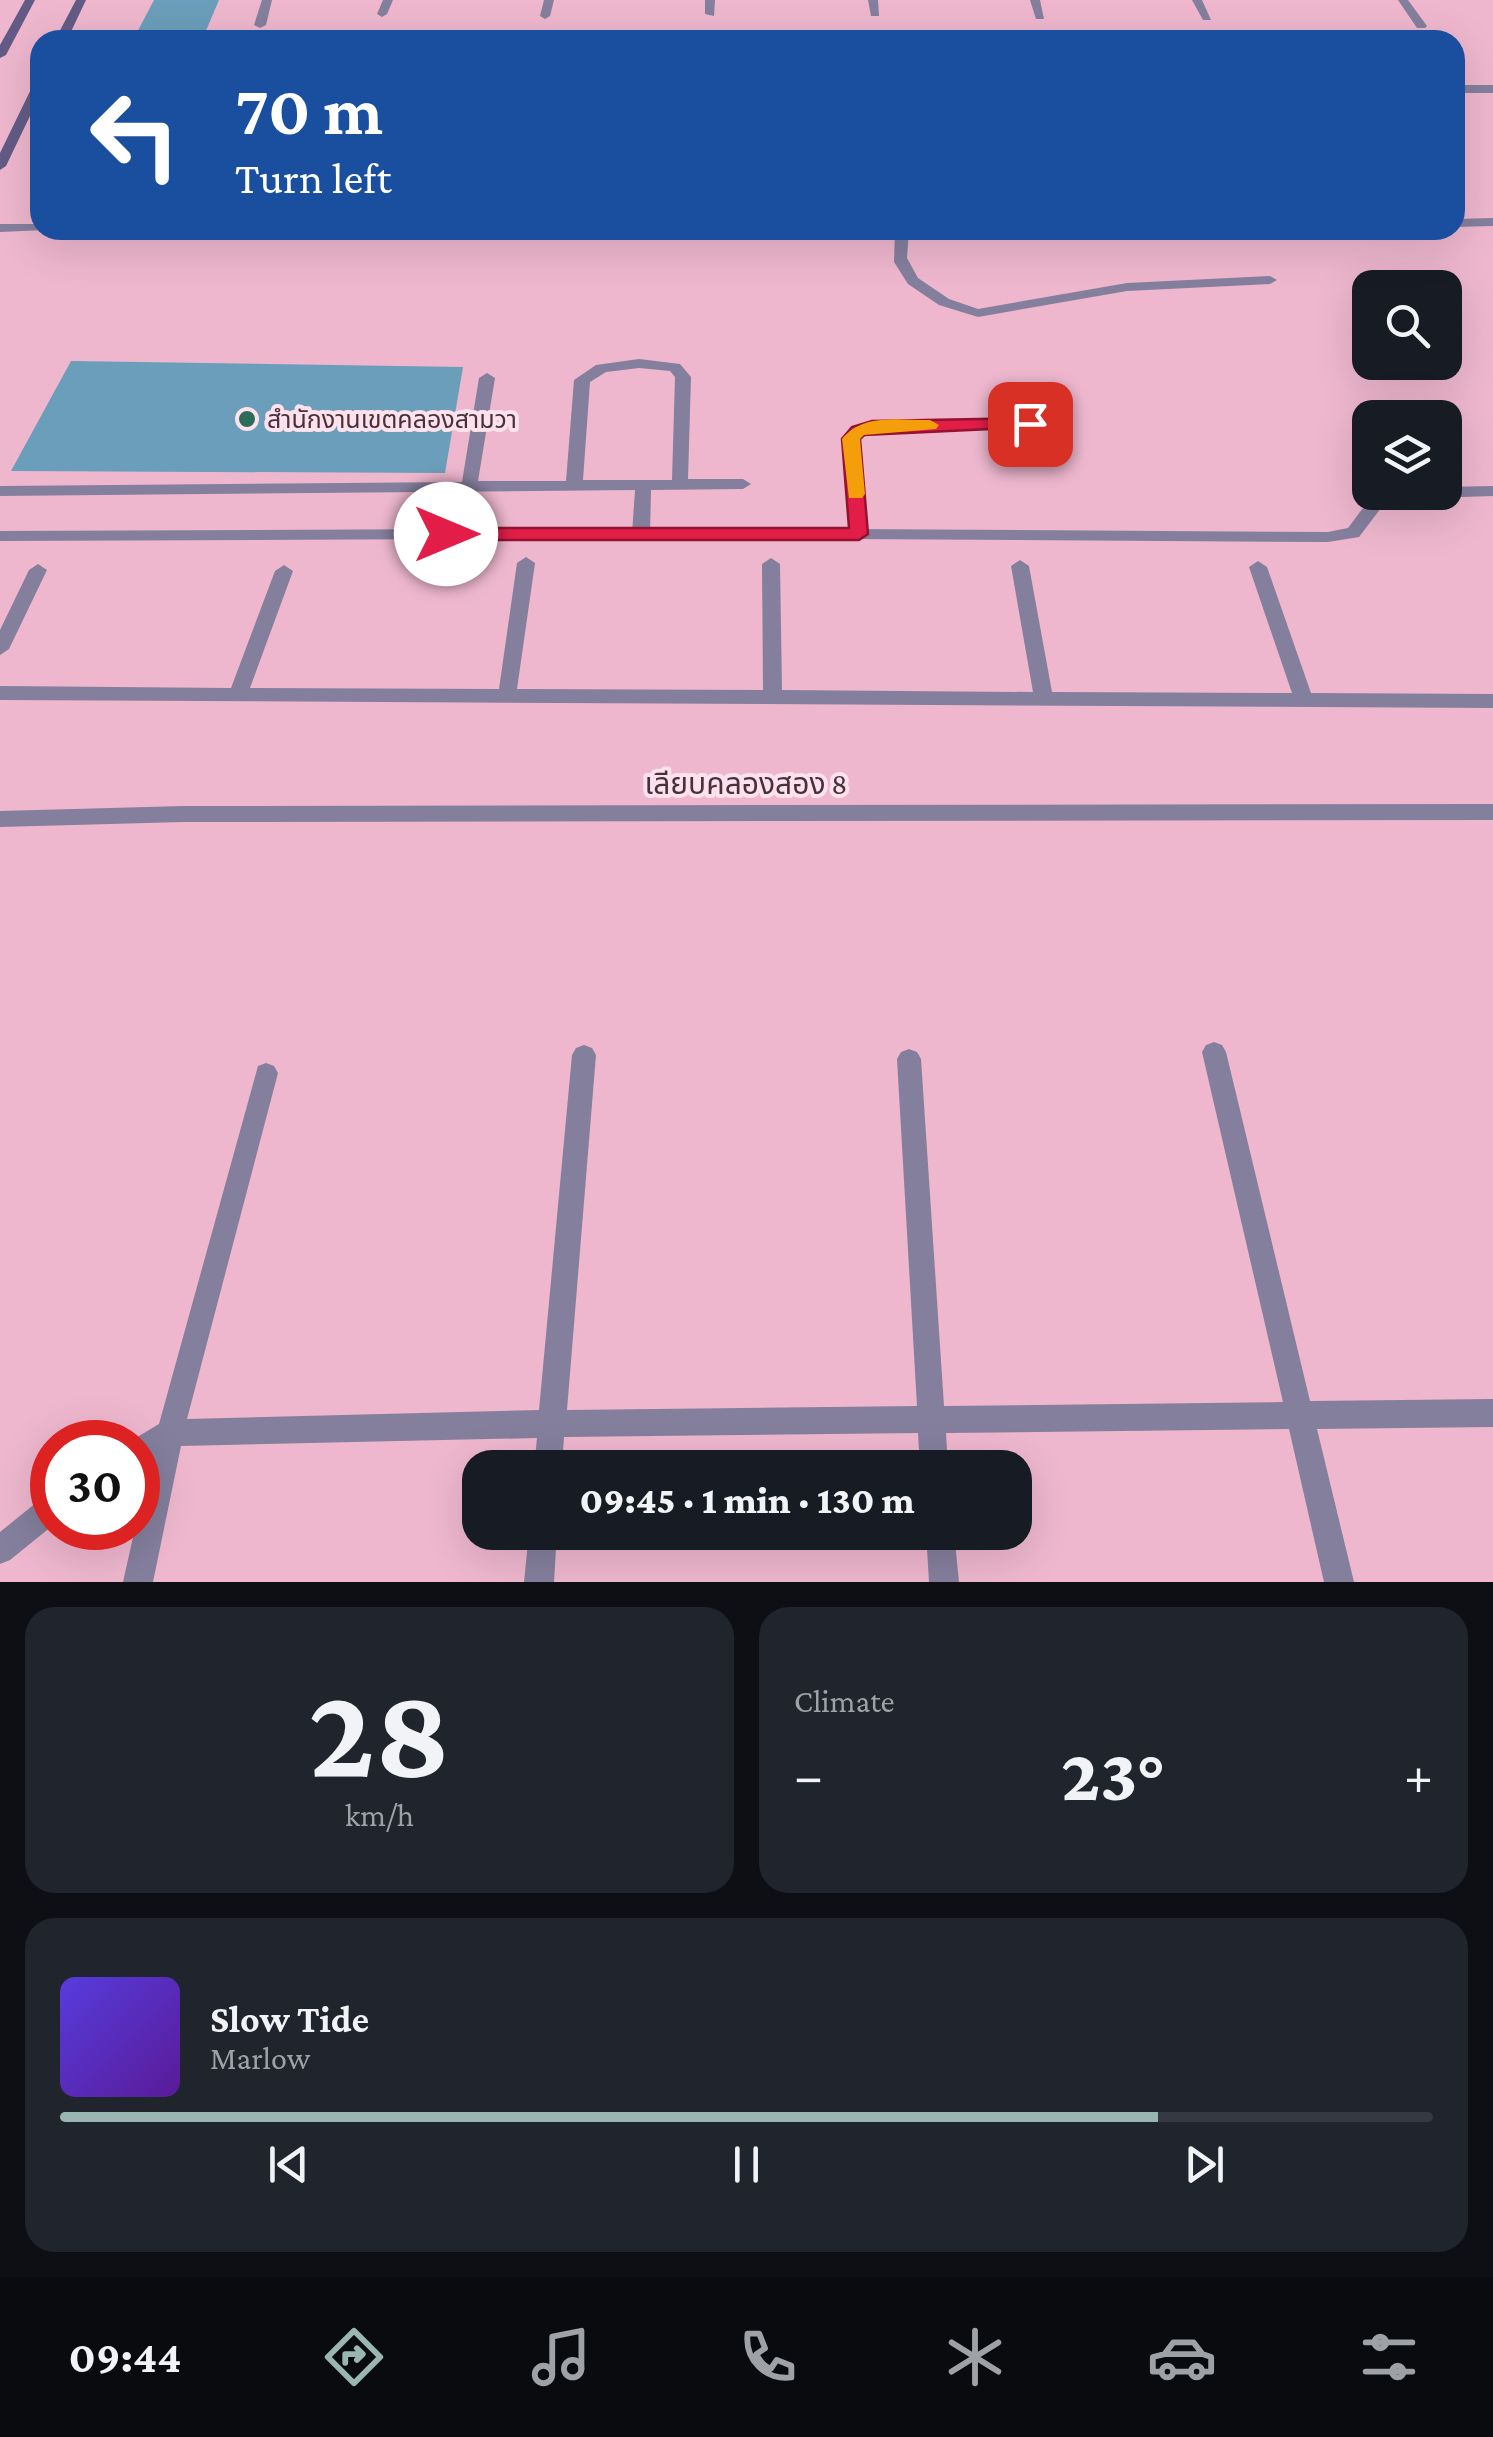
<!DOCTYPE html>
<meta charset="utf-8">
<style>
body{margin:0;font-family:"Crimson Pro","Noto Sans Thai",serif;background:#20242c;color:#f1f3f6;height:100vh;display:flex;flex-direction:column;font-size:38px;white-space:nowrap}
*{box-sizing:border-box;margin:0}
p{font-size:32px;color:#9ea1a6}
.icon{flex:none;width:55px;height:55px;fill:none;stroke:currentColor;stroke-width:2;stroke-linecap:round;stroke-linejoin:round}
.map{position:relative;height:1582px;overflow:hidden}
.panel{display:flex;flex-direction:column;gap:25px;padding:25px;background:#0d0f14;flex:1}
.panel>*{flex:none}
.banner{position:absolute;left:30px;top:30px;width:1435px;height:210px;border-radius:30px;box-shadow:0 10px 40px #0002;background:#1a4fa0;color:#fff;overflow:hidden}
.controls{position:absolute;left:1352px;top:270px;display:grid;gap:20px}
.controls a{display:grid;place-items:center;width:110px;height:110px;border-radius:20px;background:#171b24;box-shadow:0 10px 40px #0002;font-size:50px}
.speed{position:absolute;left:30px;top:1420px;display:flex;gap:20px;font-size:50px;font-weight:700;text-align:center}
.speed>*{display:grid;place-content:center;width:130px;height:130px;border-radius:50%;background:#171b24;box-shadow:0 10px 40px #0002;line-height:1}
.speed .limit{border:15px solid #d22;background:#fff;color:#111}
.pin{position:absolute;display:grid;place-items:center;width:85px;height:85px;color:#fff;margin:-42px;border-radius:20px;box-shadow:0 5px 15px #0006}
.me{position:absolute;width:110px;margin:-55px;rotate:90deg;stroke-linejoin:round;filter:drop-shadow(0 0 8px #0008)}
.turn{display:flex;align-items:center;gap:35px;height:210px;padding:0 40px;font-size:45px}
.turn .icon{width:130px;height:130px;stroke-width:2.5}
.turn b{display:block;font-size:70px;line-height:85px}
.big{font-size:75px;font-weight:800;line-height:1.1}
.panel .widget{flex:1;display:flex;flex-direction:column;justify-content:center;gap:15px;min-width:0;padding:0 35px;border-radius:30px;background:#20242c}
.panel .dial{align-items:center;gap:0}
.dial b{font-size:130px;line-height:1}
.song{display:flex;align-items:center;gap:30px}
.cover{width:120px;height:120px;border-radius:15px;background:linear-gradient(135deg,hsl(250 70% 55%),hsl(270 70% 35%))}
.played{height:10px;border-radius:5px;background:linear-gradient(90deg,#99b7b0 80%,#363941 80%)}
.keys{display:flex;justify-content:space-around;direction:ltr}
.heat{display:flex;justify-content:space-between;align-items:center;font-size:55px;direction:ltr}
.panel .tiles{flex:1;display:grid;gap:25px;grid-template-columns:1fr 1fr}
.widget:last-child{grid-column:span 2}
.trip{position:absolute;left:462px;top:1450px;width:570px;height:100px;border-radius:30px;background:#171b24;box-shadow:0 10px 40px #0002;font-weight:800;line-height:100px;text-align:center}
.tabs{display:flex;height:160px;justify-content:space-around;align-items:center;background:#090b0e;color:#9ea1a6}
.tabs .icon{width:70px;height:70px}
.tabs .current{color:#99b7b0}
.tabs b{font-size:45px;color:#f1f3f6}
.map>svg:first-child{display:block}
.building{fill:#6b9eba}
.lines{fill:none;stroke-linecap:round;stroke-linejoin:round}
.service{fill:#847f9d;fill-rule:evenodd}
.minor{fill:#847f9d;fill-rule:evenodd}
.secondary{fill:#635b85;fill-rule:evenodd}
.route{fill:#e11d48;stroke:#92132f;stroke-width:2.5}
.slow{fill:#f59e0b}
.poi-dot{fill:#2d6d5b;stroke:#fde1ec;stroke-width:4}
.labels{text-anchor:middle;stroke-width:8;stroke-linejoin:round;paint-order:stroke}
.far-poi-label{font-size:25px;fill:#47323b;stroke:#fde1ec;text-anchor:start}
.street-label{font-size:30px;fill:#47323b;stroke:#fde1ec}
</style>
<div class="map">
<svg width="1493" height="1582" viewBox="0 0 1493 1582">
<rect width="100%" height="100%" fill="#eeb7ce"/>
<path class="building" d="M154,0H219L202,40H133Z
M71,361L463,367L445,473L11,471Z"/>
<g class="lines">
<path class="service" d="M639,359L680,364L691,377L688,479H743L751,484L743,489L651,490L650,534L641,539L632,534L635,490L0,496V486L462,482L479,378L487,373L495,378L478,481H566L574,380L596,365ZM639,368L670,371L675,377L672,480H583L590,382L606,372Z
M1030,418L1036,420V426L874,431L859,440L868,534L859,539L853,538L843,439L852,428L872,421Z"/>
<path class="minor" d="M262,0H272L266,25L260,28L254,25Z
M383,0H393L387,14L382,17L377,14Z
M544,0H554L550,16L545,19L540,16Z
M705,0H715L714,16L705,14Z
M868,0H878L879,16H871Z
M1030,0H1040L1044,19H1036Z
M1192,0H1202L1211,20H1203Z
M1398,0H1408L1427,26L1425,28H1417Z
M1455,85H1493V93H1455Z
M1493,218V226L1455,227V219Z
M0,224H40V230H45L0,232Z
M895,230H909L907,258L918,278L949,299L978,309L1127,283L1270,276L1277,280L1270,284L1127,291L978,317L939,305L908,284L894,262Z
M1493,486V496L1398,499L1384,504L1359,537L1328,542L701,538L0,541V531L701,528L1328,532L1348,528L1372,496L1384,492H1445V487Z
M526,557L535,563L517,689L763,690L762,564L771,558L780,564L782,690L1033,692L1011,566L1020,560L1029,566L1052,692L1292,693L1249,567L1258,561L1267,567L1311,693L1493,694V708L0,700V686L231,688L275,571L284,565L293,571L250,688L499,689L517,563Z
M38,564L47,570L9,649L0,655V630L29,570Z
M1493,804V820L183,822L0,827V811L183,806Z
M1214,1042L1222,1045L1226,1052L1310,1401L1493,1399V1427L1317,1429L1354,1582H1324L1289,1429L946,1433L948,1468H920L918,1433L564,1437L562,1468H534L537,1438L181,1446L153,1582H123L150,1461L138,1467V1442H129L159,1424L258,1066L266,1063L274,1066L278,1073L187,1419L539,1410L572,1055L576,1048L584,1045L592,1048L596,1055L567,1410L917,1406L897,1059L901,1052L909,1049L917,1052L921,1059L944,1406L1283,1402L1202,1052L1206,1045Z
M52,1494V1526L10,1560L0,1564V1532L42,1498Z
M529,1532H557L554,1582H524Z
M926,1532H954L959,1582H929Z"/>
<path class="secondary" d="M25,0H35L6,55L0,58V45Z
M76,0H86L67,40H55Z
M40,79V95L6,166L0,170V153L34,83Z"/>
</g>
<path class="route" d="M1030,418L1036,420V427L864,435L860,439L868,534L859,540H446L436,534L446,528H849L842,439L852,427L872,421Z"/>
<path class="slow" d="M930,420L939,425L936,429L864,435L860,439L865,494L862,498H849L842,439C862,413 900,420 930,420Z"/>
<circle class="poi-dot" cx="247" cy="419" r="10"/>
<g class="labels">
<g class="far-poi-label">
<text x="267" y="428">สำนักงานเขตคลองสามวา</text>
</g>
<g class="street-label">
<text x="746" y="794">เลียบคลองสอง 8</text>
</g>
</g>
</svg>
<div class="controls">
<a><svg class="icon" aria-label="search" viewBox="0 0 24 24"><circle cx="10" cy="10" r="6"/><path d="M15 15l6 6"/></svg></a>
<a><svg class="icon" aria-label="layers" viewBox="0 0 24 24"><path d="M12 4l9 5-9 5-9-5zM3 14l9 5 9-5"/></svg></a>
</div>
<div class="speed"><div class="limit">30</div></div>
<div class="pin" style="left:1030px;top:424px;background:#d93025"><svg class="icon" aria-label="arrive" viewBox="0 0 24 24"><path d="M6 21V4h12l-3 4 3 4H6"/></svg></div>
<svg class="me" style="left:446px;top:534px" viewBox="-20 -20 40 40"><circle r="19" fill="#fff"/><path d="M0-13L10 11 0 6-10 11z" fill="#e11d48"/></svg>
<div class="trip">09:45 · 1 min · 130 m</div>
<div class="banner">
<div class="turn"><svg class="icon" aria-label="left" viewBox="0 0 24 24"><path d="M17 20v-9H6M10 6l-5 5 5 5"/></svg><div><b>70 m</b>Turn left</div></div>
</div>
</div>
<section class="panel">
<div class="tiles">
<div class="widget dial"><b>28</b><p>km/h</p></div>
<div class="widget"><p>Climate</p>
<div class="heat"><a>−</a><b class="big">23°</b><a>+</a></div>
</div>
<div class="widget">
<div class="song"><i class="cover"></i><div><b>Slow Tide</b><p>Marlow</p></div></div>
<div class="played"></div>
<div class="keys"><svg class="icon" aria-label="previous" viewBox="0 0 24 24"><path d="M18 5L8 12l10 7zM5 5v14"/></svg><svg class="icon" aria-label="pause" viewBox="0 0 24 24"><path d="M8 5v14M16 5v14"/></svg><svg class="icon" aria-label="next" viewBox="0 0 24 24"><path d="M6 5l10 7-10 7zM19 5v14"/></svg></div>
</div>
</div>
</section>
<nav class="tabs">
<b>09:44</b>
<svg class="icon current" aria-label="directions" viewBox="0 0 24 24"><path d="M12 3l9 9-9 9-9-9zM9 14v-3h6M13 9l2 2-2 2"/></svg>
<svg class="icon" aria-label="music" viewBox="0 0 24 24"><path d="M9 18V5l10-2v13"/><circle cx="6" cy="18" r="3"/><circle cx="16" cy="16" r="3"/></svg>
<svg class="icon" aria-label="phone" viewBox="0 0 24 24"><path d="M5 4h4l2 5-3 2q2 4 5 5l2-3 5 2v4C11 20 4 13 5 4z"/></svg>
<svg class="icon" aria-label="climate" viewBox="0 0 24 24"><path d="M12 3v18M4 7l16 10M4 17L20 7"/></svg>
<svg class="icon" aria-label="car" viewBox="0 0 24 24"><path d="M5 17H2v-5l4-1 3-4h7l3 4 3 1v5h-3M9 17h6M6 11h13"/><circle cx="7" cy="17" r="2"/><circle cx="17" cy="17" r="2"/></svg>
<svg class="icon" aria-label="filters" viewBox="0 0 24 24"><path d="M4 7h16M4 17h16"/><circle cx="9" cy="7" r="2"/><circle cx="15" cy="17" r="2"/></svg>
</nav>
